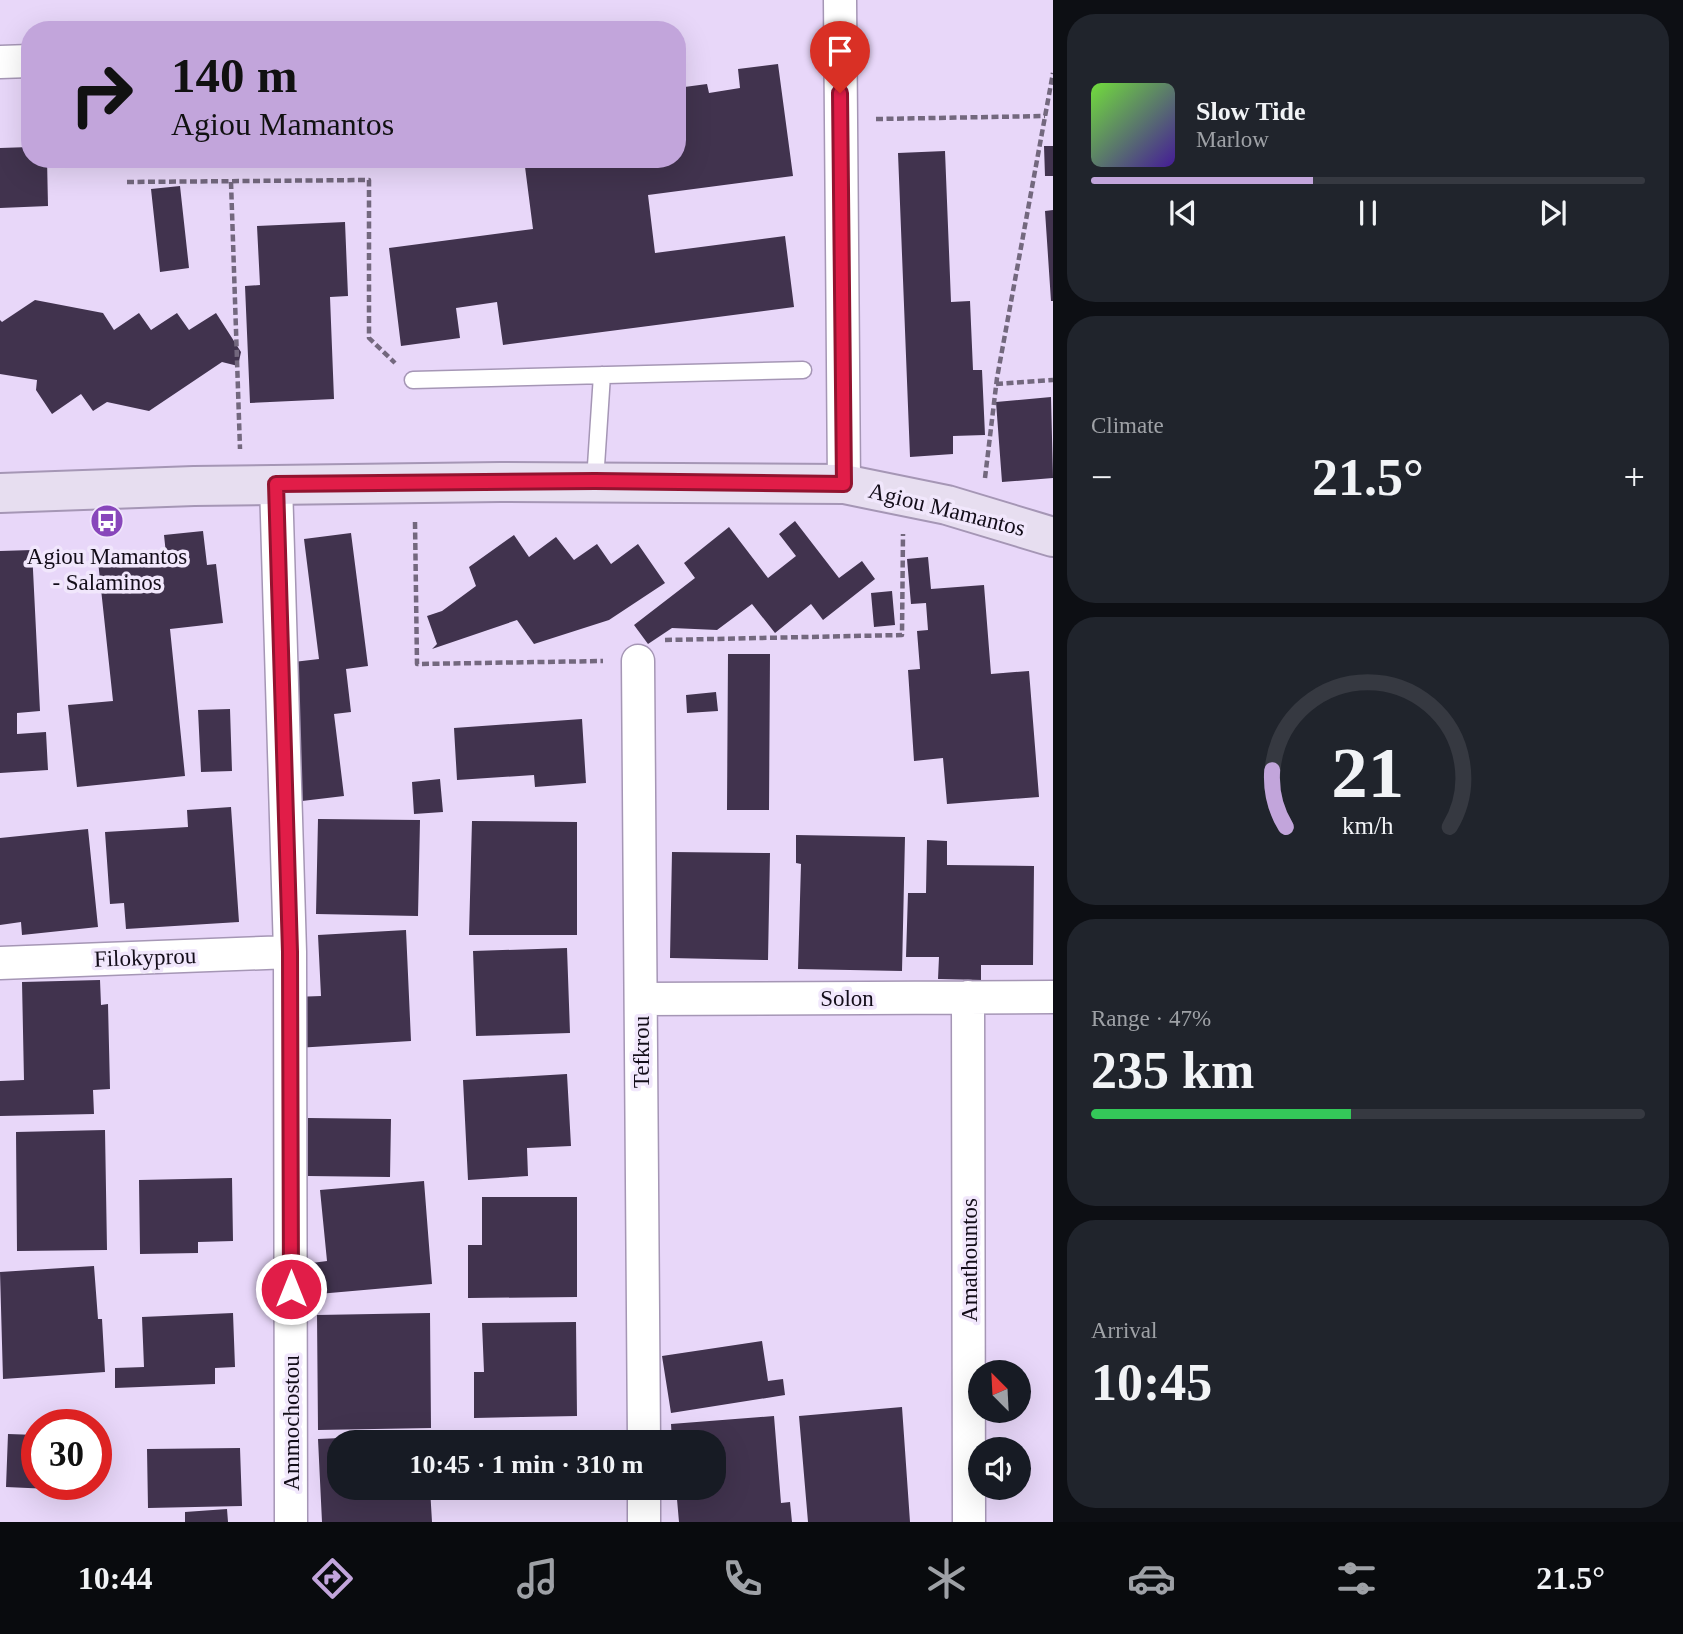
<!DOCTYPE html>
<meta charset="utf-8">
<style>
body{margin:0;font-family:"Times New Roman",serif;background:#20242c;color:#f1f3f6;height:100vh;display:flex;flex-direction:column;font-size:26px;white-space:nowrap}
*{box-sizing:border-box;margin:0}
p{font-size:23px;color:#9ea1a6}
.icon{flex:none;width:38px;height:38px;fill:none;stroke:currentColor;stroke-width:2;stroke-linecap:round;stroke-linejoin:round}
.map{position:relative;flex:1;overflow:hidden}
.sheet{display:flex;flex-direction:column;gap:14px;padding:14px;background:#0d0f14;width:630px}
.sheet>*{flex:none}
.guide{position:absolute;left:21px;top:21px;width:665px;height:147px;border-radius:28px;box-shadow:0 7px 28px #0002;background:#c2a5db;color:#111;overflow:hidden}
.needle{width:46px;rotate:336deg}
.fabs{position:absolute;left:968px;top:1360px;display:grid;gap:14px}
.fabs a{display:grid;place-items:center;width:63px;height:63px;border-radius:50%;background:#171b24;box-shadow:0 7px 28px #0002;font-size:35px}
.speed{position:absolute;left:21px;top:1409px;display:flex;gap:14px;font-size:35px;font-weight:700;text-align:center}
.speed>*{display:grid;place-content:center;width:91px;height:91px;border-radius:50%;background:#171b24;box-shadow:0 7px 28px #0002;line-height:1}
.speed .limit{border:10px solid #d22;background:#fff;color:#111}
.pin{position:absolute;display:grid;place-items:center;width:60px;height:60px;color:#fff;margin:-72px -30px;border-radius:50% 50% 50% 0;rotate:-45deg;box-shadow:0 0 7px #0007}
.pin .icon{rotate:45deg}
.me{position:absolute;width:77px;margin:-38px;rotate:0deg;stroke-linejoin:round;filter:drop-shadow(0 0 5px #0008)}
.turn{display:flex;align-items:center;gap:24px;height:147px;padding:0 35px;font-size:32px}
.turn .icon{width:91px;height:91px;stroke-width:2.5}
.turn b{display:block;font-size:49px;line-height:60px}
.big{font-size:52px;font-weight:700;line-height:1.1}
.sheet .card{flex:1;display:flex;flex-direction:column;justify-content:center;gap:10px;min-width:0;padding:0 24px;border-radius:28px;background:#20242c}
.sheet .dial{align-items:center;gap:0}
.dial svg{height:182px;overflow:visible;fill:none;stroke:#363941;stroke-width:7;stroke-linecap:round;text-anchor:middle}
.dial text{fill:#f1f3f6;stroke:none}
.song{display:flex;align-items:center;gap:21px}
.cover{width:84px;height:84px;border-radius:10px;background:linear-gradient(135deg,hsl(100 70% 55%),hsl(260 70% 35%))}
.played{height:7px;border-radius:4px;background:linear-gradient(90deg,#c2a5db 40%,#363941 40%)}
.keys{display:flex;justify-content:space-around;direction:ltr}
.heat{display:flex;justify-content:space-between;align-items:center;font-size:38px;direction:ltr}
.charge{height:10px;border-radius:5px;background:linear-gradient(90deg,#34c759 47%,#363941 0)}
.trip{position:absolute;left:327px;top:1430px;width:399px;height:70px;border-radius:28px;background:#171b24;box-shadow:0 7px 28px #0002;font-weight:700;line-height:70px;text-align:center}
.menu{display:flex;height:112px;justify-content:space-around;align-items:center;background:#090b0e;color:#9ea1a6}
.menu .icon{width:49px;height:49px}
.menu .on{color:#c2a5db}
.menu b{font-size:32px;color:#f1f3f6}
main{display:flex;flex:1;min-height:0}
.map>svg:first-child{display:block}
.building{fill:#41334e}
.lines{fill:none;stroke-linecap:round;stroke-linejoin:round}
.lane-casing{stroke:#a596b5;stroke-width:19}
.street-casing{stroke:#a596b5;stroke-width:35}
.secondary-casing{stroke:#a596b5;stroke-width:42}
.path{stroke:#73687e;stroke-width:4.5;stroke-dasharray:7 3.5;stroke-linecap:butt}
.lane{stroke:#fff;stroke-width:16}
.street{stroke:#fff;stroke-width:32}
.secondary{stroke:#e7def0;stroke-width:38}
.route-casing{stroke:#92132f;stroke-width:18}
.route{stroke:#e11d48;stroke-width:12}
.labels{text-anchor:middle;stroke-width:7;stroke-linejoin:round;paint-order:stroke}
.street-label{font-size:23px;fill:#130d19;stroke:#f1e7fc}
.poi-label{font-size:23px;fill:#130d19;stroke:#f1e7fc}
</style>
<main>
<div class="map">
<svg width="1053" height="1522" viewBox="0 0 1053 1522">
<rect width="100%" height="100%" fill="#e8d7f9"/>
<path class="building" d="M778,64L793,176L648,195L655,253L785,236L794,307L503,345L497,302L456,308L460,338L401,346L389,248L533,229L524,159H677V88L707,84L709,93L740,88L738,69Z
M1044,146H1053V176H1045Z
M30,147V159H47L48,206L0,208V148Z
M945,151L951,302L970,301L973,370H982L985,435L953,436V454L910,457L898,153Z
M180,186L189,268L160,272L151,189Z
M1053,210V301H1051L1045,211Z
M345,222L348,296L330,297L334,399L250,403L245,286L260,285L257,226Z
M35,300L103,313L114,330L139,313L151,330L177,313L189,330L216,313L241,352L238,366L222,362L149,411L107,402L93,411L81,394L52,414L36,390L37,380L0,374V320L2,322Z
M1051,397L1053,478L1002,482L996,402Z
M795,521L839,578L862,561L875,579L823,620L811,604L775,633L752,604L717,630L672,628L648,644L634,625L695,578L684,563L729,527L768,578L796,556L779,534Z
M203,531L207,565L216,564L223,623L170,629L185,776L77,787L68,705L113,701L98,561L166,554L164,535Z
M351,533L368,666L346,669L351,712L334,714L344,796L302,801L285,663L319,659L304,539Z
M514,535L529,557L556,537L574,560L597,544L611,564L638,544L665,583L609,620L534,644L517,620L432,649L437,644L427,616L442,611L476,586L469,567Z
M32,550L40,711L17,713V734L46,732L48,770L0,773V551Z
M928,557L931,589L984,585L991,674L1029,671L1039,797L947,804L943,758L914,761L908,670L920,669L917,631L928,630L926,603L911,604L907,559Z
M892,591L895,625L874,627L871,593Z
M728,654H770L769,810H727Z
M716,692L718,711L687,713L686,695Z
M230,709L232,771L201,772L198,710Z
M582,719L586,783L535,787L534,775L457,780L454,728Z
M440,779L443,812L414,814L412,782Z
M231,807L239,922L126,929L124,903L110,904L105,832L188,827L187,810Z
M318,819L420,820L418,916L316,914Z
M472,821L577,822V935H469Z
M88,829L98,927L22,935L21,922L0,925V838Z
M796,835L905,837L902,971L798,969L801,864L796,863Z
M927,840L947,841V865L1034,866L1033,965H981V980L938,979L939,957H906L908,893H926Z
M672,852L770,853L768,960L670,958Z
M406,930L411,1041L296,1048L294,997L321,996L318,935Z
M567,948L570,1033L476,1036L473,951Z
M100,980L101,1005L108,1004L110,1089L93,1090L94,1114L0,1116V1081L24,1080L22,982Z
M567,1074L571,1146L527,1148L528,1176L468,1180L463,1080Z
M308,1118L391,1119L390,1177L308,1176Z
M105,1130L107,1250L17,1251L16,1132Z
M232,1178L233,1241L198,1242V1253L140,1254L139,1180Z
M424,1181L432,1284L307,1295L304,1264L327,1261L320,1190Z
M482,1197H577V1297L468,1298V1245H482Z
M94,1266L98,1319H102L105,1372L3,1379L0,1272Z
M233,1313L235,1367L215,1368V1384L115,1388V1368L144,1367L142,1317Z
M430,1313L431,1428L318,1430L317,1315Z
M576,1322L577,1416L474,1418V1372H484L482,1323Z
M762,1341L768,1381L783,1379L785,1395L671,1413L662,1356Z
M902,1407L910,1522H808L799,1416Z
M774,1416L781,1503L790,1502L792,1522H679L676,1488H714V1442H672L671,1424Z
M8,1434L37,1435V1484H95L94,1491L6,1487Z
M431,1434V1442H340V1488H430L432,1522H322L318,1439Z
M240,1448L242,1506L148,1508L147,1449Z
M227,1509L228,1522H185V1512Z"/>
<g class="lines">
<defs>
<path id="lane" d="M413,380L803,370
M595,481L602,375"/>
<path id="street" d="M840,0L844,484
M0,62L30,61
M276,484L290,952L291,1522
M638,661L644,1442
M0,963L290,952
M968,997L969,1522
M641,999L1053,997
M644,1488V1522"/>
<path id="secondary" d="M0,493L194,486L500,482L844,484L947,505L1053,537"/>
</defs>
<use href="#lane" class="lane-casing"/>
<use href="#street" class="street-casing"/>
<use href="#secondary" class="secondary-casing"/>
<path class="path" d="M876,119L1045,116
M127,182L369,180V338L395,363
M231,182L240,449
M996,384L1053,380
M985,478L997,378L1053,73
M415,522L417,664L603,661
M665,640L902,635L903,534"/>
<use href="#lane" class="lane"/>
<use href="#street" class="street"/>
<use href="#secondary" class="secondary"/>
</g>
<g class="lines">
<defs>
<path id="route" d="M291,1289L290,952L276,484L595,481L844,484L840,93"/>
</defs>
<use href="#route" class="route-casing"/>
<use href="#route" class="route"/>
</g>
<defs>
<symbol id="bus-disc" viewBox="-11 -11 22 22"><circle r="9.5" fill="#8846bb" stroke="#f1e7fc"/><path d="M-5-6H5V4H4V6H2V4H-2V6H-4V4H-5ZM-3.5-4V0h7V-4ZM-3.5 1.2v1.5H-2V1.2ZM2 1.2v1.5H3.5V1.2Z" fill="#fff"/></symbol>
</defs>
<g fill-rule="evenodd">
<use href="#bus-disc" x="88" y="502" width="38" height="38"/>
</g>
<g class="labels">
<g class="street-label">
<text transform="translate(947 509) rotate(14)" y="8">Agiou Mamantos</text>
<text transform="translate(145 957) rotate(-2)" y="8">Filokyprou</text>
<text x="847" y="1006">Solon</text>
<text transform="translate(641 1052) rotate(-90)" y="8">Tefkrou</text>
<text transform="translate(969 1260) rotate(-90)" y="8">Amathountos</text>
<text transform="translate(291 1423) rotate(-90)" y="8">Ammochostou</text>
</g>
<g class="poi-label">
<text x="107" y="564">Agiou Mamantos<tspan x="107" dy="26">- Salaminos</tspan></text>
</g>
</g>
</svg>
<div class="fabs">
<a><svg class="needle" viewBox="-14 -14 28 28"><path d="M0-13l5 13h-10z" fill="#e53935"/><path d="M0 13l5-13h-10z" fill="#9ea1a6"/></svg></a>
<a><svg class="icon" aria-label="sound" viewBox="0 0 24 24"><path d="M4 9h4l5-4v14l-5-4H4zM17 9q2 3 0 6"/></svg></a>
</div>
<div class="speed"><div class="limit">30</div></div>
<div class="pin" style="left:840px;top:93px;background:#d93025"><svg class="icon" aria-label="arrive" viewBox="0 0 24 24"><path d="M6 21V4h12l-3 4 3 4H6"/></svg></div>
<svg class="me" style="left:291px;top:1289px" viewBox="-20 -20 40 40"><circle r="17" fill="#e11d48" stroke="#fff" stroke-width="3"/><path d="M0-11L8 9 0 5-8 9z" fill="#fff"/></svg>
<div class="trip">10:45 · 1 min · 310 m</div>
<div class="guide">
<div class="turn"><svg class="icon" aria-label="right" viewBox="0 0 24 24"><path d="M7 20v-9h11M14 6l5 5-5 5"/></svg><div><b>140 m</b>Agiou Mamantos</div></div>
</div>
</div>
<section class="sheet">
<div class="card">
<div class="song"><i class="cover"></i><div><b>Slow Tide</b><p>Marlow</p></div></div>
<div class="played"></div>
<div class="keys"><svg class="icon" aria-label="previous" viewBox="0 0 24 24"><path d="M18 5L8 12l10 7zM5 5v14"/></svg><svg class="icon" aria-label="pause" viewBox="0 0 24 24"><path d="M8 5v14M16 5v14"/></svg><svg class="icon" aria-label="next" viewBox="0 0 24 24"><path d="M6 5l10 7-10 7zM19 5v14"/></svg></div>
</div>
<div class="card"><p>Climate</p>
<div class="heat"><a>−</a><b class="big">21.5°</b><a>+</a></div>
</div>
<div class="card dial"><svg viewBox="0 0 100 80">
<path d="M14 69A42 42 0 1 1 86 69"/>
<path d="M14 69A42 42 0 0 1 8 44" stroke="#c2a5db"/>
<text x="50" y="56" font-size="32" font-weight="700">21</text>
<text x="50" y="72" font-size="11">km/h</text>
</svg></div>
<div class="card"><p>Range · 47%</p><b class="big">235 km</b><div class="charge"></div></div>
<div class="card"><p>Arrival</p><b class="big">10:45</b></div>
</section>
</main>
<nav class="menu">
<b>10:44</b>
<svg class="icon on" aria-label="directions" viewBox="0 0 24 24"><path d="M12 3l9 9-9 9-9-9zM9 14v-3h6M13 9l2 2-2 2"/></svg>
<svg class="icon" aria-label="music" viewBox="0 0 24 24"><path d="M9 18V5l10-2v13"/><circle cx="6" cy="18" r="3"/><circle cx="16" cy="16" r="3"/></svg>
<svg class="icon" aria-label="phone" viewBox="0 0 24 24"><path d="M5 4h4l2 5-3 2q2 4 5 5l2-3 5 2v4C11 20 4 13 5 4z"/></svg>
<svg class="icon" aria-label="climate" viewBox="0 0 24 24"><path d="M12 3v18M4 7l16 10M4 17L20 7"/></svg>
<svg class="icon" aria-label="car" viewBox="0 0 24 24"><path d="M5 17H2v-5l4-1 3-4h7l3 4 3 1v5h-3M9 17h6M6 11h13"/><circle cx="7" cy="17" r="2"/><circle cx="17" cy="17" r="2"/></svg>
<svg class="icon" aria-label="filters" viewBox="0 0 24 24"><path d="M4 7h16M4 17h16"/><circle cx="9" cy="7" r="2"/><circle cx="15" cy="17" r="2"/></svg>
<b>21.5°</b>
</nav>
